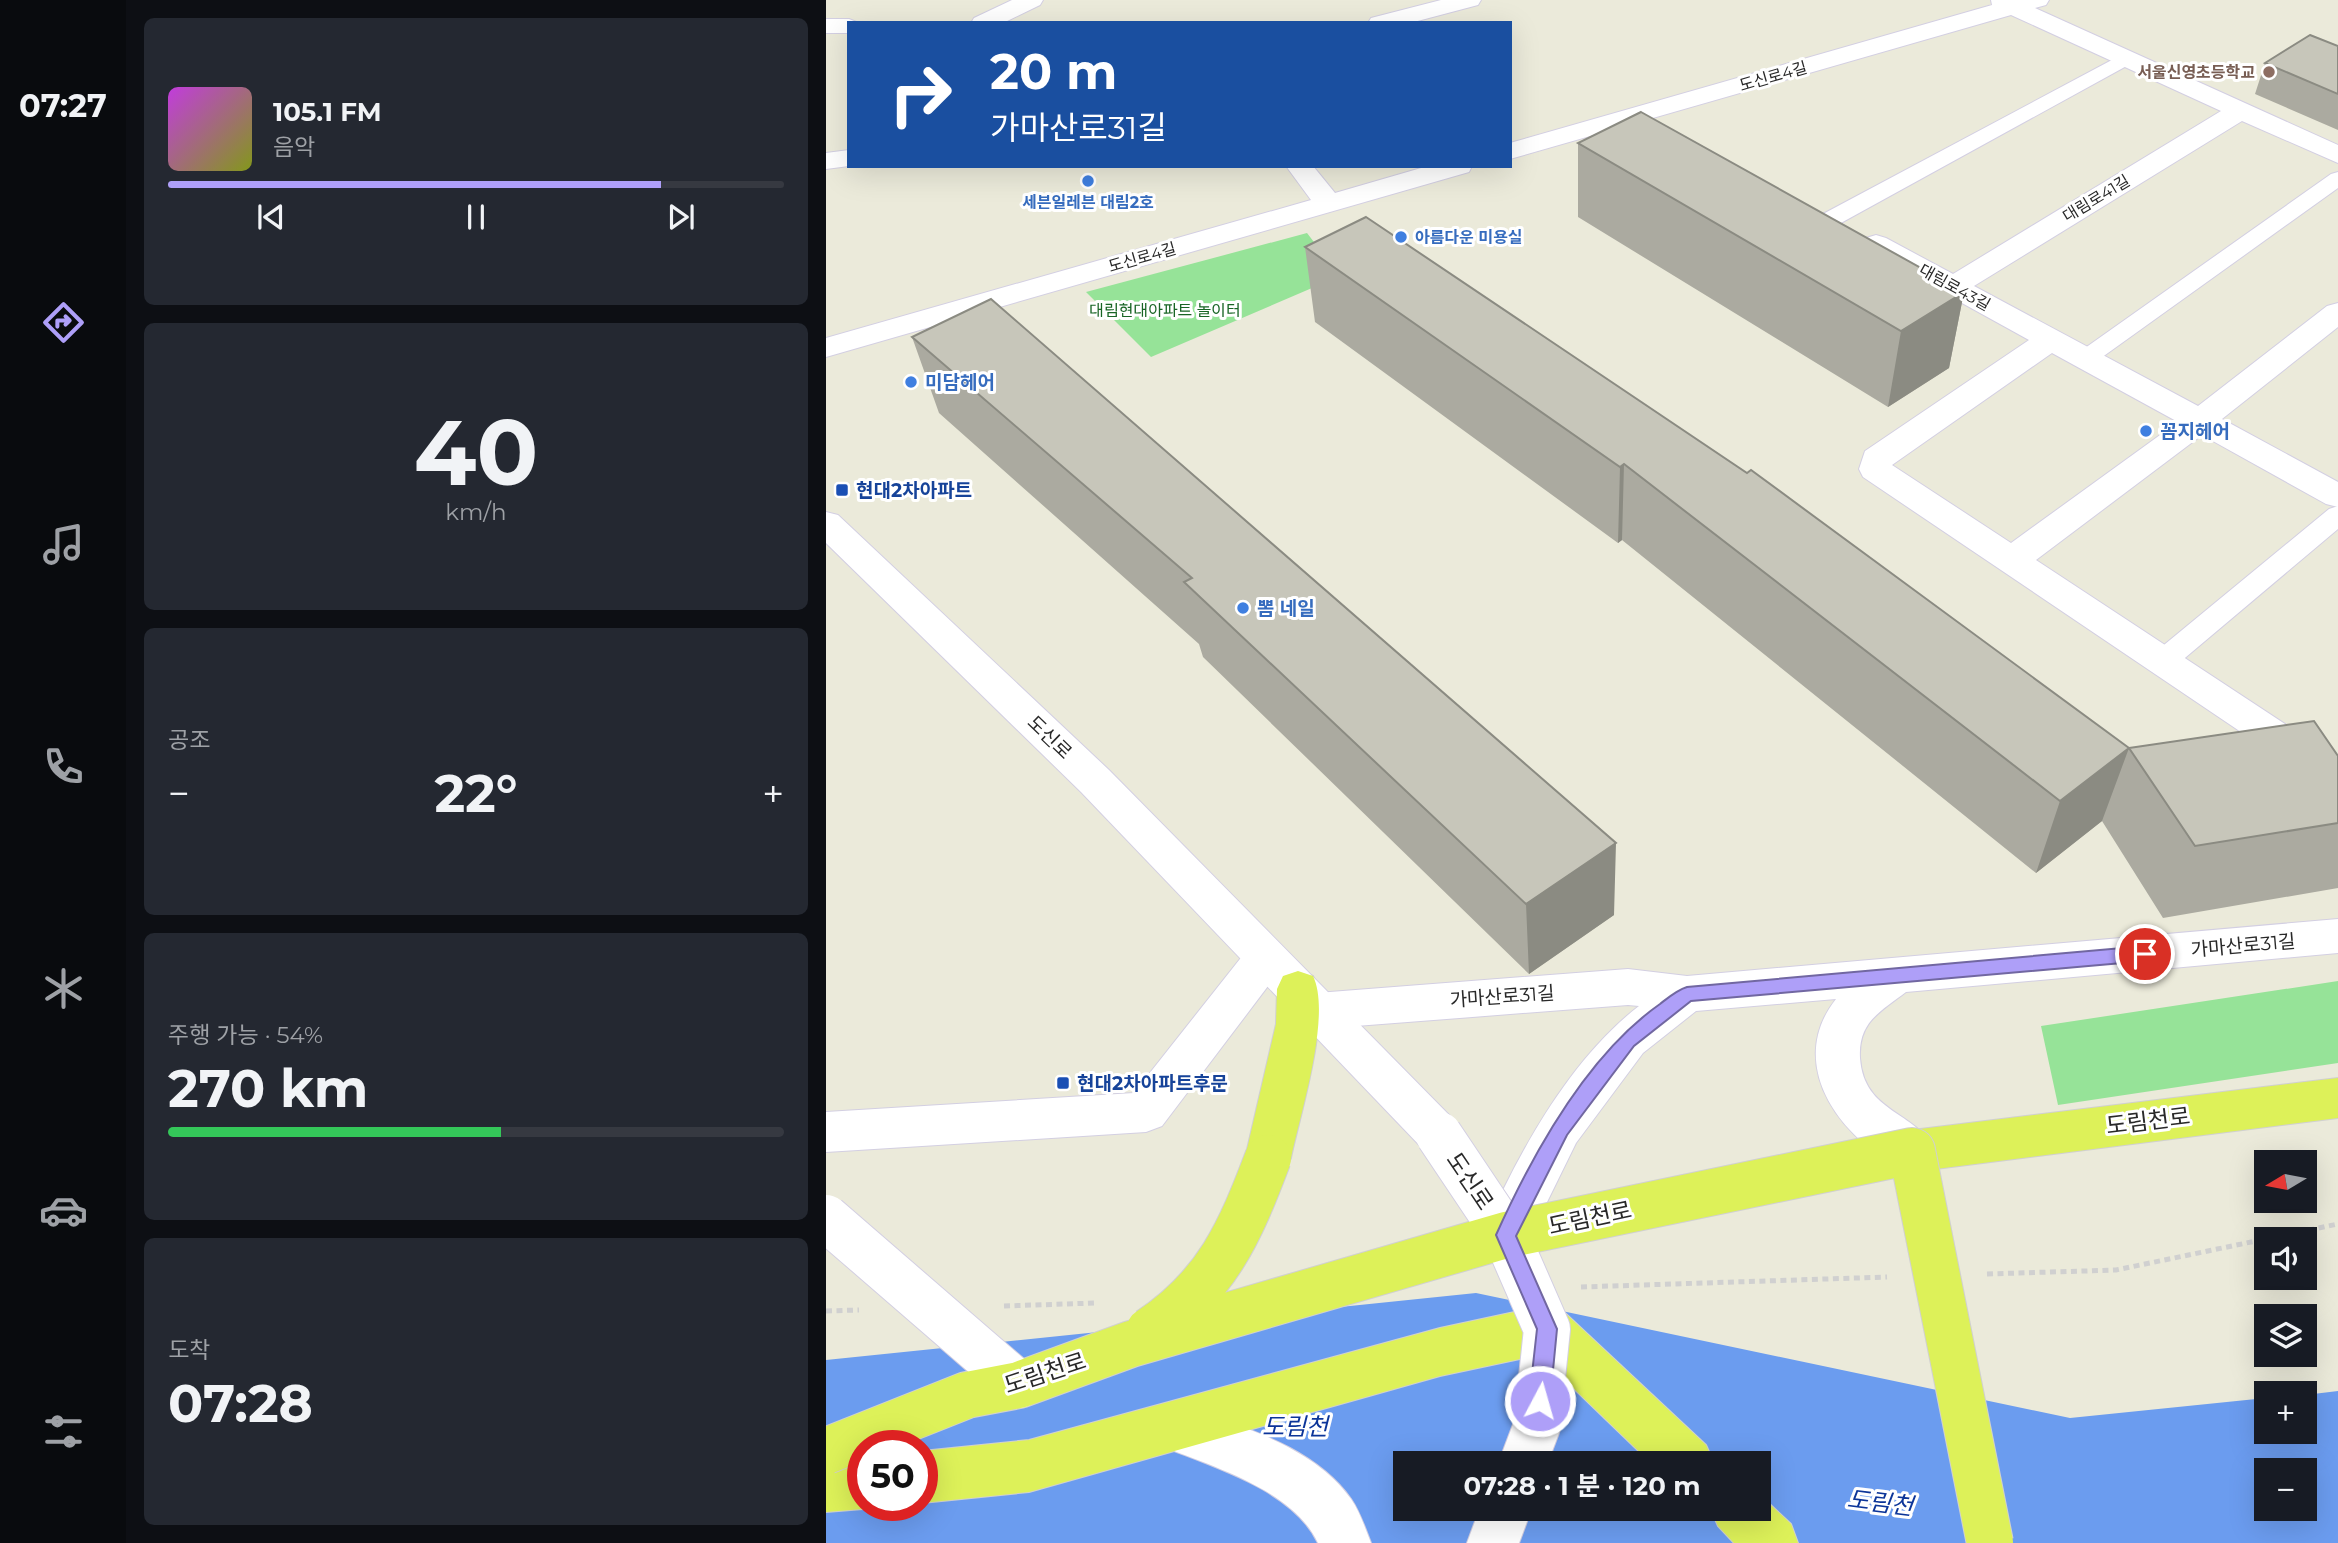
<!DOCTYPE html>
<html lang="ko">
<meta charset="utf-8">
<style>
body{margin:0;font-family:Montserrat,"Noto Sans KR",sans-serif;background:#242831;color:#f1f3f6;height:100vh;display:flex;flex-direction:column;font-size:26px;white-space:nowrap}
*{box-sizing:border-box;margin:0}
p{font-size:23px;color:#9ea1a6}
.icon{flex:none;width:38px;height:38px;fill:none;stroke:currentColor;stroke-width:2;stroke-linecap:round;stroke-linejoin:round}
.map{position:relative;flex:1;overflow:hidden}
.details{display:flex;flex-direction:column;gap:18px;padding:18px;background:#0d0f14;width:700px}
.details>*{flex:none}
.banner{position:absolute;left:21px;top:21px;width:665px;height:147px;border-radius:0px;box-shadow:0 7px 28px #0002;background:#1a4fa0;color:#fff;overflow:hidden}
.needle{width:46px;rotate:260deg}
.tools{position:absolute;left:1428px;top:1150px;display:grid;gap:14px}
.tools a{display:grid;place-items:center;width:63px;height:63px;border-radius:0px;background:#171b24;box-shadow:0 7px 28px #0002;font-size:35px}
.speed{position:absolute;left:21px;top:1430px;display:flex;gap:14px;font-size:35px;font-weight:700;text-align:center}
.speed>*{display:grid;place-content:center;width:91px;height:91px;border-radius:50%;background:#171b24;box-shadow:0 7px 28px #0002;line-height:1}
.speed .limit{border:10px solid #d22;background:#fff;color:#111}
.pin{position:absolute;display:grid;place-items:center;width:60px;height:60px;color:#fff;margin:-30px;border:4px solid #fff;border-radius:50%;box-shadow:0 2px 7px #0007}
.me{position:absolute;width:77px;margin:-38px;rotate:6deg;stroke-linejoin:round;filter:drop-shadow(0 0 5px #0008)}
.turn{display:flex;align-items:center;gap:24px;height:147px;padding:0 28px;font-size:32px}
.turn .icon{width:91px;height:91px;stroke-width:2.5}
.turn b{display:block;font-size:49px;line-height:60px}
.big{font-size:52px;font-weight:700;line-height:1.1}
.details .tile{flex:1;display:flex;flex-direction:column;justify-content:center;gap:10px;min-width:0;padding:0 24px;border-radius:10px;background:#242831}
.details .dial{align-items:center;gap:0}
.dial b{font-size:91px;line-height:1}
.song{display:flex;align-items:center;gap:21px}
.cover{width:84px;height:84px;border-radius:10px;background:linear-gradient(135deg,hsl(290 70% 55%),hsl(70 70% 35%))}
.played{height:7px;border-radius:4px;background:linear-gradient(90deg,#ae9ff8 80%,#363941 80%)}
.keys{display:flex;justify-content:space-around;direction:ltr}
.heat{display:flex;justify-content:space-between;align-items:center;font-size:38px;direction:ltr}
.charge{height:10px;border-radius:5px;background:linear-gradient(90deg,#34c759 54%,#363941 0)}
.trip{position:absolute;left:567px;top:1451px;width:378px;height:70px;border-radius:0px;background:#171b24;box-shadow:0 7px 28px #0002;font-weight:700;line-height:70px;text-align:center}
main{display:flex;flex:1;min-height:0}
.tabs{display:flex;flex-direction:column;width:126px;justify-content:space-around;align-items:center;background:#090b0e;color:#9ea1a6}
.tabs .icon{width:49px;height:49px}
.tabs .selected{color:#ae9ff8}
.tabs b{font-size:32px;color:#f1f3f6}
.map>svg:first-child{display:block}
.green{fill:#96e398}
.water{fill:#6b9cef;fill-rule:evenodd}
.lines{fill:none;stroke-linecap:round;stroke-linejoin:round}
.service-casing{stroke:#d3cfe2;stroke-width:2}
.minor-casing{stroke:#d3cfe2;stroke-width:2}
.tertiary-casing{stroke:#d3cfe2;stroke-width:2}
.secondary-casing{stroke:#d3cfe2;stroke-width:2}
.primary-casing{stroke:#d0d0d0;stroke-width:2}
.path{stroke:#d0d0d0;stroke-width:5;stroke-dasharray:6 4.5;stroke-linecap:butt}
.service{fill:#fff;fill-rule:evenodd}
.minor{fill:#fff;fill-rule:evenodd}
.tertiary{fill:#fff;fill-rule:evenodd}
.secondary{fill:#fff;fill-rule:evenodd}
.primary{fill:#ddf159;fill-rule:evenodd}
.minor-bridge-casing{stroke:#d3cfe2;stroke-width:48;stroke-linecap:butt}
.secondary-bridge-casing{stroke:#d3cfe2;stroke-width:48;stroke-linecap:butt}
.primary-bridge-casing{stroke:#d0d0d0;stroke-width:48;stroke-linecap:butt}
.minor-bridge{stroke:#fff;stroke-width:46}
.secondary-bridge{stroke:#fff;stroke-width:46}
.primary-bridge{stroke:#ddf159;stroke-width:46}
.wall{fill:#abaaa0}
.shaded-wall{fill:#8b8b82}
.building{fill:#c7c6ba;stroke:#8b8b82;stroke-width:2}
.route{fill:#ae9ff8;stroke:#7167a1;stroke-width:2}
.education-dot{fill:#8d6e63;stroke:#fff;stroke-width:2.5}
.shop-dot{fill:#3f7fe0;stroke:#fff;stroke-width:2.5}
.transit-dot{fill:#1a4fb4;stroke:#fff;stroke-width:2.5}
.labels{text-anchor:middle;stroke-width:6;stroke-linejoin:round;paint-order:stroke}
.far-education-label{font-size:16px;font-weight:bold;fill:#785e54;stroke:#fff;text-anchor:end}
.far-street-label{font-size:16px;fill:#292929;stroke:#fff}
.far-shop-label{font-size:16px;font-weight:bold;fill:#366cbe;stroke:#fff}
.far-park-label{font-size:16px;fill:#196525;stroke:#fff}
.shop-label{font-size:19px;font-weight:bold;fill:#366cbe;stroke:#fff;text-anchor:start}
.transit-label{font-size:19px;font-weight:bold;fill:#164399;stroke:#fff;text-anchor:start}
.street-label{font-size:19px;fill:#292929;stroke:#fff}
.near-street-label{font-size:23px;fill:#292929;stroke:#fff}
.near-water-label{font-size:24px;font-style:italic;fill:#0c3599;stroke:#fff}
</style>
<main>
<nav class="tabs">
<b>07:27</b>
<svg class="icon selected" aria-label="directions" viewBox="0 0 24 24"><path d="M12 3l9 9-9 9-9-9zM9 14v-3h6M13 9l2 2-2 2"/></svg>
<svg class="icon" aria-label="music" viewBox="0 0 24 24"><path d="M9 18V5l10-2v13"/><circle cx="6" cy="18" r="3"/><circle cx="16" cy="16" r="3"/></svg>
<svg class="icon" aria-label="phone" viewBox="0 0 24 24"><path d="M5 4h4l2 5-3 2q2 4 5 5l2-3 5 2v4C11 20 4 13 5 4z"/></svg>
<svg class="icon" aria-label="climate" viewBox="0 0 24 24"><path d="M12 3v18M4 7l16 10M4 17L20 7"/></svg>
<svg class="icon" aria-label="car" viewBox="0 0 24 24"><path d="M5 17H2v-5l4-1 3-4h7l3 4 3 1v5h-3M9 17h6M6 11h13"/><circle cx="7" cy="17" r="2"/><circle cx="17" cy="17" r="2"/></svg>
<svg class="icon" aria-label="filters" viewBox="0 0 24 24"><path d="M4 7h16M4 17h16"/><circle cx="9" cy="7" r="2"/><circle cx="15" cy="17" r="2"/></svg>
</nav>
<section class="details">
<div class="tile">
<div class="song"><i class="cover"></i><div><b>105.1 FM</b><p>음악</p></div></div>
<div class="played"></div>
<div class="keys"><svg class="icon" aria-label="previous" viewBox="0 0 24 24"><path d="M18 5L8 12l10 7zM5 5v14"/></svg><svg class="icon" aria-label="pause" viewBox="0 0 24 24"><path d="M8 5v14M16 5v14"/></svg><svg class="icon" aria-label="next" viewBox="0 0 24 24"><path d="M6 5l10 7-10 7zM19 5v14"/></svg></div>
</div>
<div class="tile dial"><b>40</b><p>km/h</p></div>
<div class="tile"><p>공조</p>
<div class="heat"><a>−</a><b class="big">22°</b><a>+</a></div>
</div>
<div class="tile"><p>주행 가능 · 54%</p><b class="big">270 km</b><div class="charge"></div></div>
<div class="tile"><p>도착</p><b class="big">07:28</b></div>
</section>
<div class="map">
<svg width="1512" height="1543" viewBox="0 0 1512 1543">
<rect width="100%" height="100%" fill="#ebeada"/>
<path class="green" d="M481,233L514,276L325,357L260,292Z
M1512,981V1063L1232,1105L1215,1026Z"/>
<path class="water" d="M650,1293L1244,1418L1440,1398V1432H1479V1395L1512,1391V1543H0V1360ZM37,1446H96V1505H37ZM579,1463H933V1508H579ZM1440,1470H1479V1508H1440Z"/>
<g class="lines">
<defs>
<path id="service" d="M1299,53L1309,59L1306,63L1013,224H997L994,219L997,214Z
M1512,172V188L1268,363L1260,365L1252,363L1248,358L1252,353L1505,174Z
M1512,506V529L1347,668L1337,671L1327,668L1323,661L1327,654L1503,509Z"/>
<path id="minor" d="M186,0H217L214,5L177,23H145L148,18Z
M1165,0H1223L1220,5L1209,8L1512,145V163L1416,121L1148,286L1372,406L1501,306L1512,303V327L1396,419L1512,482V507L1500,504L1376,435L1210,560L1512,759V793L1498,788L1037,477L1033,469L1039,451L1203,340L1040,250L1036,244L1040,238L1050,235L1060,238L1127,274L1395,111L1185,15L684,159V143L1166,5ZM1226,353L1352,422L1185,543L1066,465Z
M0,19H23L33,23H23V33H0Z
M460,166H487L509,193L602,166H646L643,172L0,357V338L485,200Z
M1512,919V953L1080,992C1054,1012 1032,1022 1034,1058C1038,1114 1090,1110 1109,1151L1102,1166L1086,1172C1020,1147 956,1067 1010,999L870,1011L817,1053L750,1143L697,1251L680,1257L663,1251L656,1235C692,1154 742,1061 813,1006L802,1005L491,1029L476,1024L470,1011L476,998L491,993L802,969L861,976Z
M440,939L455,945L461,957L455,969L336,1126L320,1132L0,1152V1112L308,1093L425,945Z"/>
<path id="tertiary" d="M615,0H655L652,5L584,23H542L545,18Z"/>
<path id="secondary" d="M23,150V166L0,169V153Z
M0,512L12,515L283,770L629,1121L636,1135L629,1149L613,1155L597,1149L255,792L0,543Z
M351,1402C410,1426 486,1444 525,1499C534,1512 539,1528 545,1543H492C467,1489 384,1466 333,1445L326,1427L333,1409Z
M654,1508H706L693,1543H641Z"/>
<path id="primary" d="M472,971L487,976C506,1015 474,1114 465,1158L458,1173L442,1179L426,1173L419,1158L450,1024L451,989L457,976Z
M1512,1078V1118L1086,1172L1070,1166L1063,1151L1070,1136L1086,1130Z
M721,1305L738,1312L880,1445L888,1463H825L713,1355L614,1376L203,1492L96,1503V1451L203,1440L614,1328Z
M37,1457V1505H46L37,1509L0,1512V1460Z
M933,1494L965,1524L972,1543H908L892,1526L884,1508H933Z"/>
</defs>
<use href="#service" class="service-casing"/>
<use href="#minor" class="minor-casing"/>
<use href="#tertiary" class="tertiary-casing"/>
<use href="#secondary" class="secondary-casing"/>
<use href="#primary" class="primary-casing"/>
<path class="path" d="M1161,1274L1290,1270L1512,1224
M755,1287L1061,1277
M178,1306L270,1303
M0,1311L33,1310"/>
<use href="#service" class="service"/>
<use href="#minor" class="minor"/>
<use href="#tertiary" class="tertiary"/>
<use href="#secondary" class="secondary"/>
<use href="#primary" class="primary"/>
<defs>
<path id="minor-bridge" d="M0,1218L193,1385"/>
<path id="secondary-bridge" d="M613,1135L680,1235L721,1329L711,1426L697,1463"/>
<path id="primary-bridge" d="M323,1331C391,1286 414,1232 442,1158
M0,1451L141,1395L193,1385L305,1344L680,1235L1086,1151L1164,1543"/>
</defs>
<use href="#minor-bridge" class="minor-bridge-casing"/>
<use href="#secondary-bridge" class="secondary-bridge-casing"/>
<use href="#primary-bridge" class="primary-bridge-casing"/>
<use href="#minor-bridge" class="minor-bridge"/>
<use href="#secondary-bridge" class="secondary-bridge"/>
<use href="#primary-bridge" class="primary-bridge"/>
</g>
<path class="wall" d="M1512,46V130L1429,94L1439,63Z
M752,143L1138,292L1123,368L1062,407L752,217Z
M479,247L1303,748L1512,756V888L1337,918L1276,821L1210,873L796,540L792,543L489,322Z
M86,337L788,915L703,974L377,657L373,644L113,413Z"/>
<path class="shaded-wall" d="M1138,292L1123,368L1062,407L1075,331Z
M798,464L796,540L792,543L794,467Z
M1303,748L1276,821L1210,873L1234,801Z
M790,843L788,915L703,974L700,904Z"/>
<path class="building" d="M1484,35L1512,46V94L1439,63Z
M815,112L1138,292L1075,331L752,143Z
M540,217L921,473L925,470L1303,748L1234,801L798,464L794,467L479,247Z
M165,299L790,843L700,904L358,582L366,578L86,337Z
M1488,721L1512,756V823L1369,846L1303,748Z"/>
<path class="route" d="M1319,946L1325,948L1327,954L1325,959L1319,961L865,1001L808,1046L741,1135L690,1236L731,1329L724,1401L721,1409L714,1412L706,1409L703,1401L711,1329L670,1235C706,1155 761,1055 834,1004C843,997 851,990 861,987Z"/>
<circle class="education-dot" cx="1443" cy="72" r="7"/>
<g class="shop-dot">
<circle cx="262" cy="181" r="7"/>
<circle cx="575" cy="237" r="7"/>
<circle cx="85" cy="382" r="7"/>
<circle cx="1320" cy="431" r="7"/>
<circle cx="417" cy="608" r="7"/>
</g>
<g class="transit-dot">
<rect x="9" y="483" width="14" height="14" rx="3.5"/>
<rect x="230" y="1076" width="14" height="14" rx="3.5"/>
</g>
<g class="labels">
<g class="far-education-label">
<text x="1429" y="78">서울신영초등학교</text>
</g>
<g class="far-street-label">
<text transform="translate(947 76) rotate(-16)" y="6">도신로4길</text>
<text transform="translate(1270 198) rotate(-31)" y="6">대림로41길</text>
<text transform="translate(316 257) rotate(-16)" y="6">도신로4길</text>
<text transform="translate(1129 287) rotate(29)" y="6">대림로43길</text>
</g>
<g class="far-shop-label">
<text x="262" y="208">세븐일레븐 대림2호</text>
<text x="589" y="243" text-anchor="start">아름다운 미용실</text>
</g>
<g class="far-park-label">
<text x="339" y="316">대림현대아파트 놀이터</text>
</g>
<g class="shop-label">
<text x="99" y="389">미담헤어</text>
<text x="1334" y="438">꼼지헤어</text>
<text x="431" y="615">뽐 네일</text>
</g>
<g class="transit-label">
<text x="30" y="497">현대2차아파트</text>
<text x="251" y="1090">현대2차아파트후문</text>
</g>
<g class="street-label">
<text transform="translate(224 737) rotate(44)" y="7">도신로</text>
<text transform="translate(1417 945) rotate(-5)" y="7">가마산로31길</text>
<text transform="translate(676 996) rotate(-4)" y="7">가마산로31길</text>
</g>
<g class="near-street-label">
<text transform="translate(1322 1121) rotate(-7)" y="8">도림천로</text>
<text transform="translate(644 1181) rotate(56)" y="8">도신로</text>
<text transform="translate(764 1218) rotate(-12)" y="8">도림천로</text>
<text transform="translate(219 1373) rotate(-18)" y="8">도림천로</text>
</g>
<g class="near-water-label">
<text x="469" y="1435">도림천</text>
<text transform="translate(1054 1503) rotate(7)" y="8">도림천</text>
</g>
</g>
</svg>
<div class="tools">
<a><svg class="needle" viewBox="-14 -14 28 28"><path d="M0-13l5 13h-10z" fill="#e53935"/><path d="M0 13l5-13h-10z" fill="#9ea1a6"/></svg></a>
<a><svg class="icon" aria-label="sound" viewBox="0 0 24 24"><path d="M4 9h4l5-4v14l-5-4H4zM17 9q2 3 0 6"/></svg></a>
<a><svg class="icon" aria-label="layers" viewBox="0 0 24 24"><path d="M12 4l9 5-9 5-9-5zM3 14l9 5 9-5"/></svg></a>
<a>+</a>
<a>−</a>
</div>
<div class="speed"><div class="limit">50</div></div>
<div class="pin" style="left:1319px;top:954px;background:#d93025"><svg class="icon" aria-label="arrive" viewBox="0 0 24 24"><path d="M6 21V4h12l-3 4 3 4H6"/></svg></div>
<svg class="me" style="left:714px;top:1401px" viewBox="-20 -20 40 40"><circle r="17" fill="#ae9ff8" stroke="#fff" stroke-width="3"/><path d="M0-11L8 9 0 5-8 9z" fill="#fff"/></svg>
<div class="trip">07:28 · 1 분 · 120 m</div>
<div class="banner">
<div class="turn"><svg class="icon" aria-label="right" viewBox="0 0 24 24"><path d="M7 20v-9h11M14 6l5 5-5 5"/></svg><div><b>20 m</b>가마산로31길</div></div>
</div>
</div>
</main>
